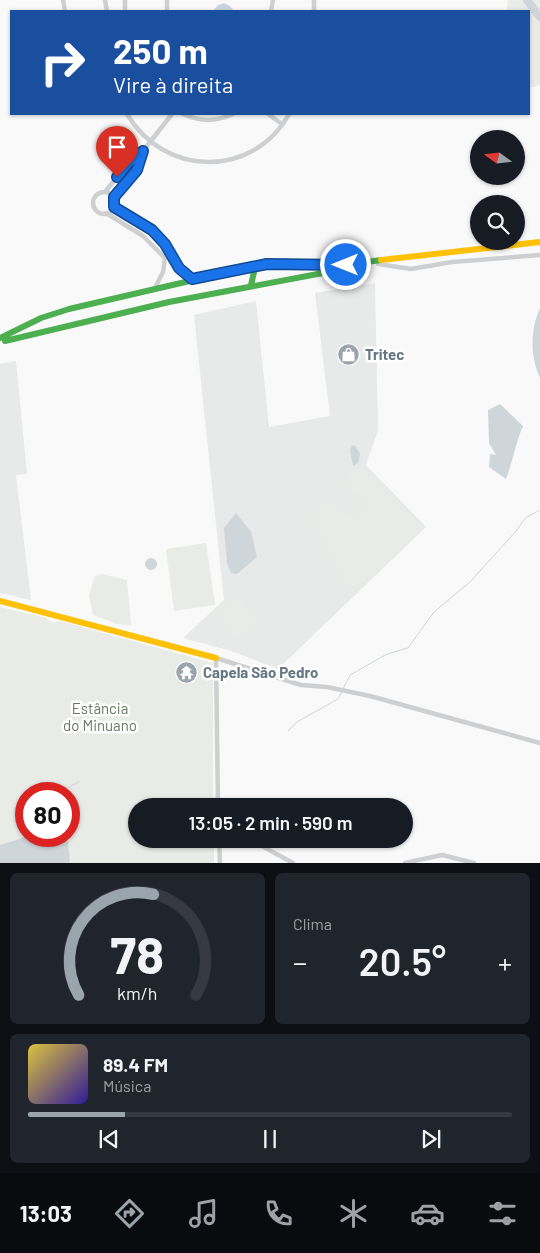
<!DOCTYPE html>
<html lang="pt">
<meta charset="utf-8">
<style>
body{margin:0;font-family:Barlow,sans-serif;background:#20242c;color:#f1f3f6;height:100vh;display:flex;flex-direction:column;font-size:19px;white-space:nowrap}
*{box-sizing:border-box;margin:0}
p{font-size:16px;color:#9ea1a6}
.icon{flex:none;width:28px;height:28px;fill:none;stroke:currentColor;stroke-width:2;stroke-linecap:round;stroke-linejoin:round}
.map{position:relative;height:863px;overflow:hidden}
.drawer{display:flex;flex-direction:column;gap:10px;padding:10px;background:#0d0f14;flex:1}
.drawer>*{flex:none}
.top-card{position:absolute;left:10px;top:10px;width:520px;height:105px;border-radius:0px;box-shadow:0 1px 4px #0004;background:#1a4fa0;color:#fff;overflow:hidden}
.needle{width:32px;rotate:285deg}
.tools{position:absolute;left:470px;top:130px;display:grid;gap:10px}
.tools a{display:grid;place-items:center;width:55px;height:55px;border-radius:50%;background:#171b24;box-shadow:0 1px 4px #0004;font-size:25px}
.speed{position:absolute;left:15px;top:782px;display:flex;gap:10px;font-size:25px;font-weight:700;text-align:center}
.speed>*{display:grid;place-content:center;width:65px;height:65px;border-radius:50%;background:#171b24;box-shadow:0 1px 4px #0004;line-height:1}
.speed .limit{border:8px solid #d22;background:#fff;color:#111}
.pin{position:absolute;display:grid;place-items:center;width:42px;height:42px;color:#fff;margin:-51px -21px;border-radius:50% 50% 50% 0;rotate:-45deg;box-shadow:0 0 5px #0007}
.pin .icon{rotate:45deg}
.me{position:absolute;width:55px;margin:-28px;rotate:270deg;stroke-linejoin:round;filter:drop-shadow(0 0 4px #0008)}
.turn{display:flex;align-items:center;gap:18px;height:105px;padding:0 20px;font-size:22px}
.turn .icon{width:65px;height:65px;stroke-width:2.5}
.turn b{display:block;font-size:35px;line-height:42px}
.big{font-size:38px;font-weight:600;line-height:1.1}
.drawer .tile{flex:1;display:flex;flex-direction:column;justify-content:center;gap:8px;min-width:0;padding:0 18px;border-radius:8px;background:#20242c}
.drawer .dial{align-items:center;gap:0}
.dial svg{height:130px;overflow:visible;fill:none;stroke:#363941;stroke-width:7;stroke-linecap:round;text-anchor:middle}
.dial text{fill:#f1f3f6;stroke:none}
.song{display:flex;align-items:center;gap:15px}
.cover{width:60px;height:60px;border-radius:8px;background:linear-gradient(135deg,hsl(50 70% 55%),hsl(250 70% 35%))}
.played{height:5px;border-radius:2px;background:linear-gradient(90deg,#99a4ac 20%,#363941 20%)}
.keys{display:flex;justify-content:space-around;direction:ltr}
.heat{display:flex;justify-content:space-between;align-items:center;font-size:28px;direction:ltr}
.drawer .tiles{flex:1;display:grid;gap:10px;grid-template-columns:1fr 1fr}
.tile:last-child{grid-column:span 2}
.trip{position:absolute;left:128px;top:798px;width:285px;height:50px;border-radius:25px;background:#171b24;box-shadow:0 1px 4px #0004;font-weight:600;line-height:50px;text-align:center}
.tab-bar{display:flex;height:80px;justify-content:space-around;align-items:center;background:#090b0e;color:#9ea1a6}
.tab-bar .icon{width:35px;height:35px}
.tab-bar .current{color:#99a4ac}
.tab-bar b{font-size:22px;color:#f1f3f6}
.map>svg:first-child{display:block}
.built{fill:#e8e9e9}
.green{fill:#e8ebe6;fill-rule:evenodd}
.water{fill:#ced6d9}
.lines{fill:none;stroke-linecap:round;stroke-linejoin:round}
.stream{stroke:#ced6d9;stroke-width:1}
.river{stroke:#ced6d9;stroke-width:8}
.street{stroke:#cecfd0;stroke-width:4.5}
.fast{stroke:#4caf50;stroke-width:6}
.slow{stroke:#ffc107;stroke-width:6}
.route-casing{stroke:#114b97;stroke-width:12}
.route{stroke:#1a73e8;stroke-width:9}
.labels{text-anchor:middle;stroke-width:5;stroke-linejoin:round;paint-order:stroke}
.poi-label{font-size:15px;font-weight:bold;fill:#657683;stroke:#fff;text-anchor:start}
.park-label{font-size:15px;fill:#687a64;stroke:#fff}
</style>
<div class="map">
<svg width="540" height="863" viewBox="0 0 540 863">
<rect width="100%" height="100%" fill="#f9f9f9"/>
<path class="built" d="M375,283L378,430L366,465L426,527L278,669L231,651L183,638L224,600L194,315L256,301L269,427L330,416L315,293Z
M16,361L27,474L16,475L31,600L0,593V364Z"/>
<path class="green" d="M508,0H540V84L535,87H529V11H507Z
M362,469L422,529L351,593L314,524L313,515L327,503L352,518L364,507L362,496L346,485L352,470Z
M206,543L215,605L174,611L166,549Z
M102,574L127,580L131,625L117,624L93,615L89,595L95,576Z
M236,597L257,621L237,638L217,614Z
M0,607L46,618L53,623L60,621L213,663V806H136V839H214V863H0ZM26,794H69V836H26Z"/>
<path class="water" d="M224,3L230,6L234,11H213L218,5Z
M540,308V378C530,356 530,330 540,308Z
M500,404L523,426C515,444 513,461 506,479L489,467L490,454L496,455L489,443L488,410Z
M355,445L360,454L358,463L353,466L350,450L352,446Z
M236,513L251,532L257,557L237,574L231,573L227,563L224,528Z
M145 564a6 6 0 1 1 12 0a6 6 0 1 1-12 0Z
M29,836H63L68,842L70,863H0V845Z"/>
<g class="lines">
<path class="stream" d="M288,731L297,722L338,699L350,675L387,654L408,648L434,612L470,582L517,530L525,518L540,510
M62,794L65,789L79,782"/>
<path class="river" d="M527,0L540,17"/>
<path class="street" d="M63,0L65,11
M105,0L107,11
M125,11V0
M167,11V0
M271,11L273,0
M314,11V0
M127,114C164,177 253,179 289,114
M183,114C200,122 216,122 233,114
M268,114L282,124
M105,192L129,162L143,151L172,114
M93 203a11 11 0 1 1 22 0a11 11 0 1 1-22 0Z
M113,197L137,170L143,152
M114,207L151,230L165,244L179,268L192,279
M106,213L143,236L165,258L163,272L155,288
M378,264L411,269L452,262L540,255
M218,806L216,658L301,685L327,687L370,696L540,743
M219,839L220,863
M249,839L293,863
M405,863L442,855L474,863"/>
<path class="fast" d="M250,267L254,272L251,285
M0,338L41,318L69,309L267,263L346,265L381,260
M5,341L169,302L339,270"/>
<path class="slow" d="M381,260L540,242
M0,601L216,658"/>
</g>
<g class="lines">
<defs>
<path id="route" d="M117,177L129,162L143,151L137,170L114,197V207L152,230L165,244L179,268L192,279L267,264L346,265"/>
</defs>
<use href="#route" class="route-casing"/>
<use href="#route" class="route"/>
</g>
<defs>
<symbol id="shop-disc" viewBox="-11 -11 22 22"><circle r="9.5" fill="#99a4ac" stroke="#fff"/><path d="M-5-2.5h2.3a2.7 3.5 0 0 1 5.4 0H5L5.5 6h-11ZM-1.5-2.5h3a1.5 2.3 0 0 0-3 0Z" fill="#fff"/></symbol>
<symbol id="temple-disc" viewBox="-11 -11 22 22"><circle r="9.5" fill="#99a4ac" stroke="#fff"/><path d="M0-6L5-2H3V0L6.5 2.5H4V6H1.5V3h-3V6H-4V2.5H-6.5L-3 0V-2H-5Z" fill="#fff"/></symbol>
</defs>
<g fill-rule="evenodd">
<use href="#shop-disc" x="336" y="342" width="25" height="25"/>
<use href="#temple-disc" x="174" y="660" width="25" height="25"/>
</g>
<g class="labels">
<g class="poi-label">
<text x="365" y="360">Tritec</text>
<text x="203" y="678">Capela São Pedro</text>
</g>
<g class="park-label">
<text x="100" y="714">Estância<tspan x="100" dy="17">do Minuano</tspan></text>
</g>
</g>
</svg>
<div class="tools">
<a><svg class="needle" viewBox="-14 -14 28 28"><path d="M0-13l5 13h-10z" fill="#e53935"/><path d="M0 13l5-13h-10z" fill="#9ea1a6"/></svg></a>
<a><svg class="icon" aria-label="search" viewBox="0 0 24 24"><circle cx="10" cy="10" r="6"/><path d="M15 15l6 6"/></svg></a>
</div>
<div class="speed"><div class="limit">80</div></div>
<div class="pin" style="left:117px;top:177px;background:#d93025"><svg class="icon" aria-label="arrive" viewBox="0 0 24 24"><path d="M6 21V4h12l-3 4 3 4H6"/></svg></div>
<svg class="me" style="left:346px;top:265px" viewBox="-20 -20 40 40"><circle r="17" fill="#1a73e8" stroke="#fff" stroke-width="3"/><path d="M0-11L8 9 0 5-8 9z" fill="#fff"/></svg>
<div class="trip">13:05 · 2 min · 590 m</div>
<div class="top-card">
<div class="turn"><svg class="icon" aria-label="right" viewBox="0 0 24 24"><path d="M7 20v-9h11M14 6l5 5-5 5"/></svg><div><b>250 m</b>Vire à direita</div></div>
</div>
</div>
<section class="drawer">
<div class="tiles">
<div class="tile dial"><svg viewBox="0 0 100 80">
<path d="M14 69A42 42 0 1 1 86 69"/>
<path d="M14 69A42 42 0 0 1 60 7" stroke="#99a4ac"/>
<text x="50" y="56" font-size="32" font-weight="700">78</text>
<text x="50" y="72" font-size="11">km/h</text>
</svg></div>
<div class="tile"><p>Clima</p>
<div class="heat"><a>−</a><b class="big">20.5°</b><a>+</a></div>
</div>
<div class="tile">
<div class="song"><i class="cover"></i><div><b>89.4 FM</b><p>Música</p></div></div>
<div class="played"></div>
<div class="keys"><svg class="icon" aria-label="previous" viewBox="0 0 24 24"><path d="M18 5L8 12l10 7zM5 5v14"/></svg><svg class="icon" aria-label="pause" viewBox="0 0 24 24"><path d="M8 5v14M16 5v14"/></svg><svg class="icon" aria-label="next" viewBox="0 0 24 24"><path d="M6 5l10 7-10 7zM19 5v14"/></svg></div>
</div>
</div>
</section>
<nav class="tab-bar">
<b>13:03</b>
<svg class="icon current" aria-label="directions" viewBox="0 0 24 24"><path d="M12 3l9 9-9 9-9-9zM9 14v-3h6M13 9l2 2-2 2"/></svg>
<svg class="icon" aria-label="music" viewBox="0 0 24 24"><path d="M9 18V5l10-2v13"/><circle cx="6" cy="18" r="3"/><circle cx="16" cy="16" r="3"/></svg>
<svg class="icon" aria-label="phone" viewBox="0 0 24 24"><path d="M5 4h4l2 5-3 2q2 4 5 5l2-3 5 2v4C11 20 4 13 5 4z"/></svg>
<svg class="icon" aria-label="climate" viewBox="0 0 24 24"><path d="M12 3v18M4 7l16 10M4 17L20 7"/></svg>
<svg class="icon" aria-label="car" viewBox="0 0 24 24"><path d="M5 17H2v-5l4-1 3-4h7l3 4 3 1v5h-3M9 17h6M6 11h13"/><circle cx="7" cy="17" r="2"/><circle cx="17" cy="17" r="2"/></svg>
<svg class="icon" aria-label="filters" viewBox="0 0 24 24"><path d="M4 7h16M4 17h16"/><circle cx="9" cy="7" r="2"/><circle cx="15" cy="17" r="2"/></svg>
</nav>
